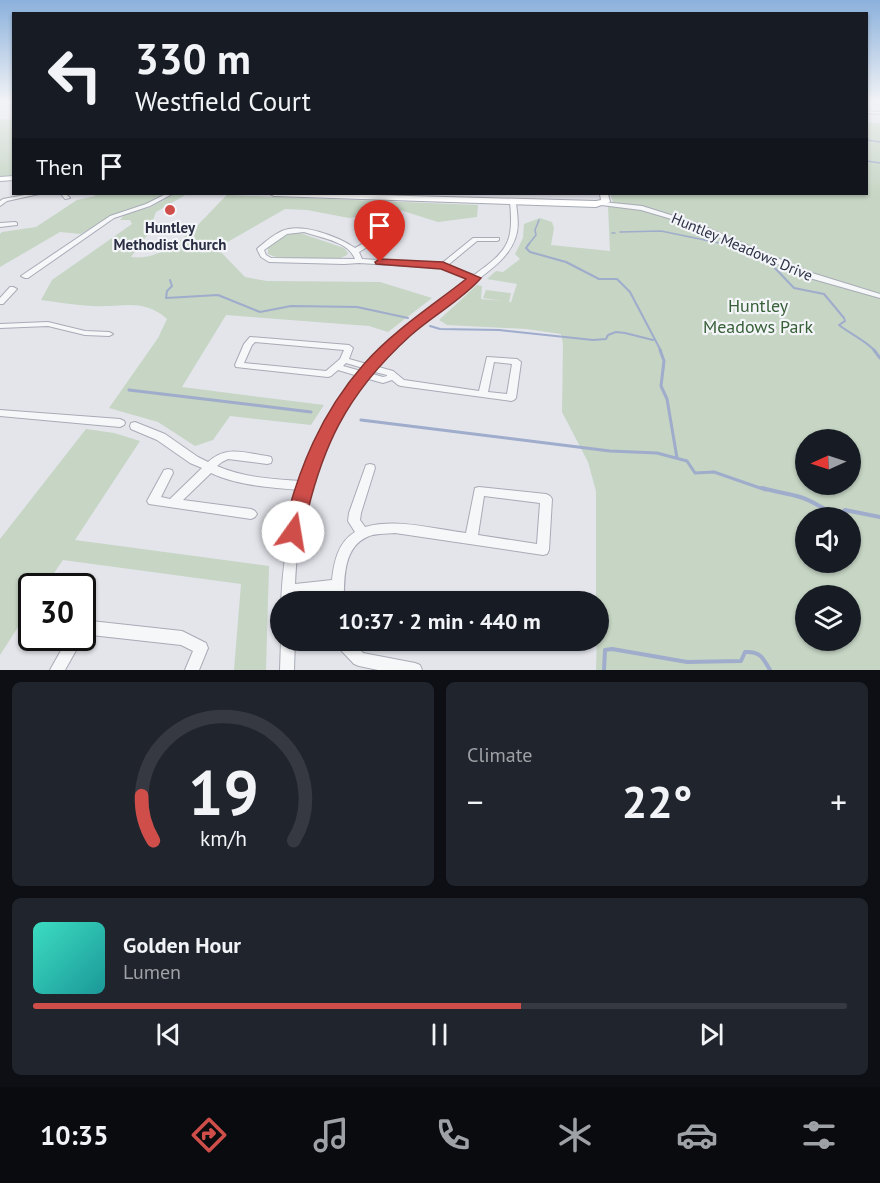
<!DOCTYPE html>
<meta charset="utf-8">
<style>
body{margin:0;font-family:"PT Sans",sans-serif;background:#20242c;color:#f1f3f6;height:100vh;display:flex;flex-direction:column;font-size:22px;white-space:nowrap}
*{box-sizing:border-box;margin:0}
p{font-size:20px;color:#9ea1a6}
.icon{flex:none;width:33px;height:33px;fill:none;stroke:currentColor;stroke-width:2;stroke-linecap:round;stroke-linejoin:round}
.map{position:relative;height:670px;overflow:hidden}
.details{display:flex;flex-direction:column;gap:12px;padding:12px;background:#0d0f14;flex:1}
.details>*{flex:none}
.top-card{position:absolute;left:12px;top:12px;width:856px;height:183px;border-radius:0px;box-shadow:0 2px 4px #0004;background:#171b24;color:#f1f3f6;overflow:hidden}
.needle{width:39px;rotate:267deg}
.fabs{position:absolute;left:795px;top:429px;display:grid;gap:12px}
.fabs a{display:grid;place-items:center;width:66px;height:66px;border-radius:50%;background:#171b24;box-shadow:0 2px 4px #0004;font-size:30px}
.speed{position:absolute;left:18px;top:573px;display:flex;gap:12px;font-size:30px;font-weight:700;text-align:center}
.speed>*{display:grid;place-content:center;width:78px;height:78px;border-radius:50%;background:#171b24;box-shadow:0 2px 4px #0004;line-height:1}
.speed .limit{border:3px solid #111;border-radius:9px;background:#fff;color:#111}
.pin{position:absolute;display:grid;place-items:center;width:51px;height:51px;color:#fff;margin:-62px -26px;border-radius:50% 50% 50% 0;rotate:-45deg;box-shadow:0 0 6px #0007}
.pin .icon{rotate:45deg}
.me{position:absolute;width:66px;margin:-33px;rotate:13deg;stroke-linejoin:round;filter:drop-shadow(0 0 4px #0008)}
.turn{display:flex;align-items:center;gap:21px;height:126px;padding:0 24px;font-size:27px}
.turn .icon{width:78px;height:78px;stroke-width:2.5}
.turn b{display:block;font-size:42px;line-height:51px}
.then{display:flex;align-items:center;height:57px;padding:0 24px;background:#0003;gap:12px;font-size:22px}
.big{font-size:45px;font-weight:600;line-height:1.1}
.details .tile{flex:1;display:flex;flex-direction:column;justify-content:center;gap:9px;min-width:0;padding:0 21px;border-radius:9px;background:#20242c}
.details .dial{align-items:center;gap:0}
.dial svg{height:156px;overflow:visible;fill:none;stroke:#363941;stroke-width:7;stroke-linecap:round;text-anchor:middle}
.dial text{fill:#f1f3f6;stroke:none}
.song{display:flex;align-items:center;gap:18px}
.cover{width:72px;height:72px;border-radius:9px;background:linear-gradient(135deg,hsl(170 70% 55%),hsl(180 70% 35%))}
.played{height:6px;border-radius:3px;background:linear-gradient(90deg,#cf4e4a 60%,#363941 60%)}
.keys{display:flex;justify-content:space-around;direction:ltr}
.heat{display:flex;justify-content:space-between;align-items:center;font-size:33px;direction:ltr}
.details .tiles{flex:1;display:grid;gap:12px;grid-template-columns:1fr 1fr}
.tile:last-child{grid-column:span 2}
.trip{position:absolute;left:270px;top:591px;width:339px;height:60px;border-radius:30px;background:#171b24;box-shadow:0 2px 4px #0004;font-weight:600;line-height:60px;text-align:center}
.menu{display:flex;height:96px;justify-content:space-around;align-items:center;background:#090b0e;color:#9ea1a6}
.menu .icon{width:42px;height:42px}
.menu .current{color:#cf4e4a}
.menu b{font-size:27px;color:#f1f3f6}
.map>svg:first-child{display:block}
.green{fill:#c6d5c4;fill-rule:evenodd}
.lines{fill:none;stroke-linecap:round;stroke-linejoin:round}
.stream-far3{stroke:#9faccb;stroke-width:1.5}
.stream-far2{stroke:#9faccb;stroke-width:2}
.stream-far1{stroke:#9faccb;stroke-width:3}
.stream{stroke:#9faccb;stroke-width:4}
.street-casing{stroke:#a8abb6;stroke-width:2}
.secondary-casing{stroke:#a8abb6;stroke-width:2}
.street{fill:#f6f7f9;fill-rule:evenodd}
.secondary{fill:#fff;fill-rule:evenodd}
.route{fill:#cf4e4a;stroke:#873330;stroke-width:1.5}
.poi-dot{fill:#cf4e4a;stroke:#f3f5f8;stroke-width:2}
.labels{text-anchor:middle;stroke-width:4.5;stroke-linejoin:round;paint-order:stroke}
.far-poi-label{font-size:15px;font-weight:bold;fill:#2b2f44;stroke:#f3f5f8}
.far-street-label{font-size:15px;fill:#2b2f44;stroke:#f3f5f8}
.park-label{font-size:18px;fill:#386038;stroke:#f3f5f8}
</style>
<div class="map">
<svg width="880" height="670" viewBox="0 0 880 670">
<rect width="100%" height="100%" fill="#e3e5eb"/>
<path class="green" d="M0,119L14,120L13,176L0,178Z
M867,122L880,123V670H596L598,602L596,601V491L588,462L562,412L563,344L561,334L526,329L447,325L439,320L477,285L482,286L481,299L502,301L483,298L486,290L511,293L509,302H511L517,284L487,279L496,271L503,272L520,259L515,254L523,238L524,224L540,218L552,222L554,228L551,245L610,251L608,206L613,202L610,194H867ZM806,440H850V484H806ZM806,518H850V562H806ZM806,596H850V640H806Z
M94,194H164L150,202L114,214L81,234L60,232L0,267V234L2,232L36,227L77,200L95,196Z
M174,194H187L156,212L148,234L131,257C171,262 201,220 227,195L478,205L477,217L438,222L400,210L349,218L307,210L285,209L217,248L245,277L267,281L380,282L432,298L388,332L369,326L226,315L182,387L324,405L311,425L230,416L213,440L195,446L158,422L109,408L158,338L167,319C143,297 120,308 92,306C75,305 58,302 41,300L52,280L132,224L130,220H120L124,215L151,207Z
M300,233L344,248L348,253L347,255L336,260L276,257L268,254V246L287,235Z
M86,429L114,433L140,441L75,540L269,566L266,670H234L241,584L63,560L45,586H32L31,607L0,655V539Z"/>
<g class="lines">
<path class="stream-far3" d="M867,140L880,142
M867,161L880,163
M620,232L661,231L729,245
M612,233H615
M528,245L536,235L535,230L539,220"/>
<path class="stream-far2" d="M529,244L526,248L530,252L566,262L599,279H617L630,292L661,351
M726,244L737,251L745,252L773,266L794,288L824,294L844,318L845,321L839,325C849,333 868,342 875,351
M170,280L172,286L167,291L166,298L218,295L260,312L291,306L357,307L408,318
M430,326L440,329L499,330L593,340L606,339L608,335L616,332L625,333L653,340"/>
<path class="stream-far1" d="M660,350L664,361L661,386L667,399L677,458
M874,350L880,358
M129,390L311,412
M361,420L610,451L657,453L687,461L695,473L714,472L766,490"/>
<path class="stream" d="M762,488C775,492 787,493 800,497C814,501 825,511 840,515L845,510L880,517
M604,670L605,650L612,649L687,662L741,661L745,652C760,651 763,658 770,670"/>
<defs>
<path id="street" d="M873,102H880V104L874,103Z
M867,111L880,112V114L867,113Z
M30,194H39L7,201L0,206V201L3,199Z
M61,194H66L70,198L65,199Z
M166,194H172L150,206L114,218L28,278H25L21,276L110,216L146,204Z
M513,200L516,202C517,214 520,227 515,239C508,259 487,272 471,285C438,310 403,335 375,366L393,371L404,380L479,391L487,357L517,359L521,362L516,398L514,400L511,401L401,386L398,385L392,380L383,383L365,378C320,440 298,507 295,584L332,580C334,562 338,542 355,532L348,521L349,513L365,468L366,465L370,464L374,465L375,468L361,513L360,520L365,527C398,518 433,529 466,533L475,488L479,487L546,494L550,496L552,499L549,550L547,554L543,555L395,533C386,534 375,533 367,537C343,548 344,579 344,602H330L331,593L295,596V602H281C283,564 288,527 299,490C269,487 239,486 211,473L183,500L251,509L255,511L257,514L255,517L251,519L149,504L147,501L164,470L168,469L172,470L173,473L161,497L170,499L202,468L190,463L157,440L131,429L130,426L131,423L135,422L165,434L198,457L208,462C226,445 245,453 267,456L271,457L272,460L271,463L267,464L228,459L222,462L217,466C244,478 273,479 301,481C315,443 333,408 358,376L338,370L331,376L328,377L236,367L235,365L244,344L250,337L349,345L353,348L349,359L367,364L398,335L469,278L442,268L359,263L344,264L269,262L261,257L257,249L258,248C265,242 273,235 282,231C301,222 339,237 355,248L397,225L399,226V228L359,252L362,259L441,264L473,238H499V240L497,241H477L448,265L474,275C507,251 514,244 510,202ZM304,232C321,238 348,241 355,259L271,258L266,255L264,250L287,234ZM255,342L344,350L340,359L326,371L244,363L252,345ZM494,362L512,364L507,394L488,392ZM346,363L363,368L361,371L343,366ZM371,371L387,375V376L383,377L369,373ZM484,496L540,503L537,544L478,535Z
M603,202L642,206L696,223L812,273L880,294V298L806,277L692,225L641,210L601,205V203Z
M15,222L17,223V225L0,227V223Z
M10,287H13L17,289L3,304H0V298Z
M48,322L85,331L109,332L113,334L109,336L85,335L48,326L0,328V324Z
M0,410L120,419L124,421L125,423L124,425L120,427L0,416Z
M82,620L182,631L206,643L208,648L199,670H185L193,651L181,645L82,634Z
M82,637L83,638L65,670H50L68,638Z
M281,640H295L294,670H280Z
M334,640H351L363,653L415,663L420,665L422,670H378L359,666L354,664L336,645Z"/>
<path id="secondary" d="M14,176V180L0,181V177Z
M270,194H337L596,201L601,200L600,194H608L610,202L596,207L274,196Z"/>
</defs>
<use href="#street" class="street-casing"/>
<use href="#secondary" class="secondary-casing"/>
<use href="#street" class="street"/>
<use href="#secondary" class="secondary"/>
</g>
<linearGradient id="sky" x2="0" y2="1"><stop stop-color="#8bb1dc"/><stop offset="0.52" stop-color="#f2f3f6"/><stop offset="1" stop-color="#f2f3f6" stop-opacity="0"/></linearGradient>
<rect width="880" height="196" fill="url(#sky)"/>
<path class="route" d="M380,259L443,262L481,278C462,300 432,316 410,336C346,394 320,449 303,532L300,538L293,541L286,538L283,532C298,469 321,413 364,364C393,331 432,306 466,279L441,269L376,264L375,262Z"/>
<circle class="poi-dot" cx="170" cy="210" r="6"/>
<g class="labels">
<g class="far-poi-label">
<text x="170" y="233">Huntley<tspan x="170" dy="17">Methodist Church</tspan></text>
</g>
<g class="far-street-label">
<text transform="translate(742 247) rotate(23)" y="5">Huntley Meadows Drive</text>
</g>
<g class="park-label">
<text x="758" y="312">Huntley<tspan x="758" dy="21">Meadows Park</tspan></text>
</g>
</g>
</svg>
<div class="fabs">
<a><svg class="needle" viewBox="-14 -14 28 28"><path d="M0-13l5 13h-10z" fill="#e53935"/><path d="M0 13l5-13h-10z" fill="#9ea1a6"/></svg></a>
<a><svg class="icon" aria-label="sound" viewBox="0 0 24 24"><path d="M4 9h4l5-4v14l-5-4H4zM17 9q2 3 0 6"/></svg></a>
<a><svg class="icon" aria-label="layers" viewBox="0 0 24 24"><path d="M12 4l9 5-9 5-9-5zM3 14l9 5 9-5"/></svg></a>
</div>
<div class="speed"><div class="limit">30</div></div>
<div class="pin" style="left:380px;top:262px;background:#d93025"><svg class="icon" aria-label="arrive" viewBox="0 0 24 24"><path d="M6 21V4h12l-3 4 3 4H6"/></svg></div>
<svg class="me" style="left:293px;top:532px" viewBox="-20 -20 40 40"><circle r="19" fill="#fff"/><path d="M0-13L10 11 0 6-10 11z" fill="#cf4e4a"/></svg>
<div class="trip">10:37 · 2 min · 440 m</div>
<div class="top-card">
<div class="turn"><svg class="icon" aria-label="left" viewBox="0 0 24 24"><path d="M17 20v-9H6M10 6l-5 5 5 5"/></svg><div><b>330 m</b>Westfield Court</div></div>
<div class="then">Then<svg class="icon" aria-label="arrive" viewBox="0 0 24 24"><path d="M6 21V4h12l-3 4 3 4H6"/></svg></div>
</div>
</div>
<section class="details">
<div class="tiles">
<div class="tile dial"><svg viewBox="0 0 100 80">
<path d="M14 69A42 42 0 1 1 86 69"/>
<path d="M14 69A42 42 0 0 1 8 46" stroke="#cf4e4a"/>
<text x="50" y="56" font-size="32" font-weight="700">19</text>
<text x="50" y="72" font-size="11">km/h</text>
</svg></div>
<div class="tile"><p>Climate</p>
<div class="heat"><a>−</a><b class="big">22°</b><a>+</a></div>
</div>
<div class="tile">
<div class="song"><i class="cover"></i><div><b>Golden Hour</b><p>Lumen</p></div></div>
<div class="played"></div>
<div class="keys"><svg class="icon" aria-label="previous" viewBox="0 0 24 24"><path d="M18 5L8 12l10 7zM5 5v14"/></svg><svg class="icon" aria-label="pause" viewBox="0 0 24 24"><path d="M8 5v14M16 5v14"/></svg><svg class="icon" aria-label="next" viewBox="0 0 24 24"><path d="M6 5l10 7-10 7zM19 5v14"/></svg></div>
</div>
</div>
</section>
<nav class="menu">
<b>10:35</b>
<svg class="icon current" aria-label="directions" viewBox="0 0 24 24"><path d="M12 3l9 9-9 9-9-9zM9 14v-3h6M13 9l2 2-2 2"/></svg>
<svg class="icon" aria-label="music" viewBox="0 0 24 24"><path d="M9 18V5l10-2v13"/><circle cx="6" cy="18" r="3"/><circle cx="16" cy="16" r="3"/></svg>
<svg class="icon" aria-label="phone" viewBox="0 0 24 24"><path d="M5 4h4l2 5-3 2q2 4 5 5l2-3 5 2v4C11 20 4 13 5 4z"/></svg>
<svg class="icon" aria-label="climate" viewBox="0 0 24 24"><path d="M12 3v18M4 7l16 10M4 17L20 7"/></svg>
<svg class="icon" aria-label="car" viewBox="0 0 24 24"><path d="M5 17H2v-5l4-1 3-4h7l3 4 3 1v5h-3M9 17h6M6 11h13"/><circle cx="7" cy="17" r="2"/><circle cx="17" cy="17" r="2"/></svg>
<svg class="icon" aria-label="filters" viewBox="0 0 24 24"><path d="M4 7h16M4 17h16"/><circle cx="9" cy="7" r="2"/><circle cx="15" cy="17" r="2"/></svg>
</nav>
